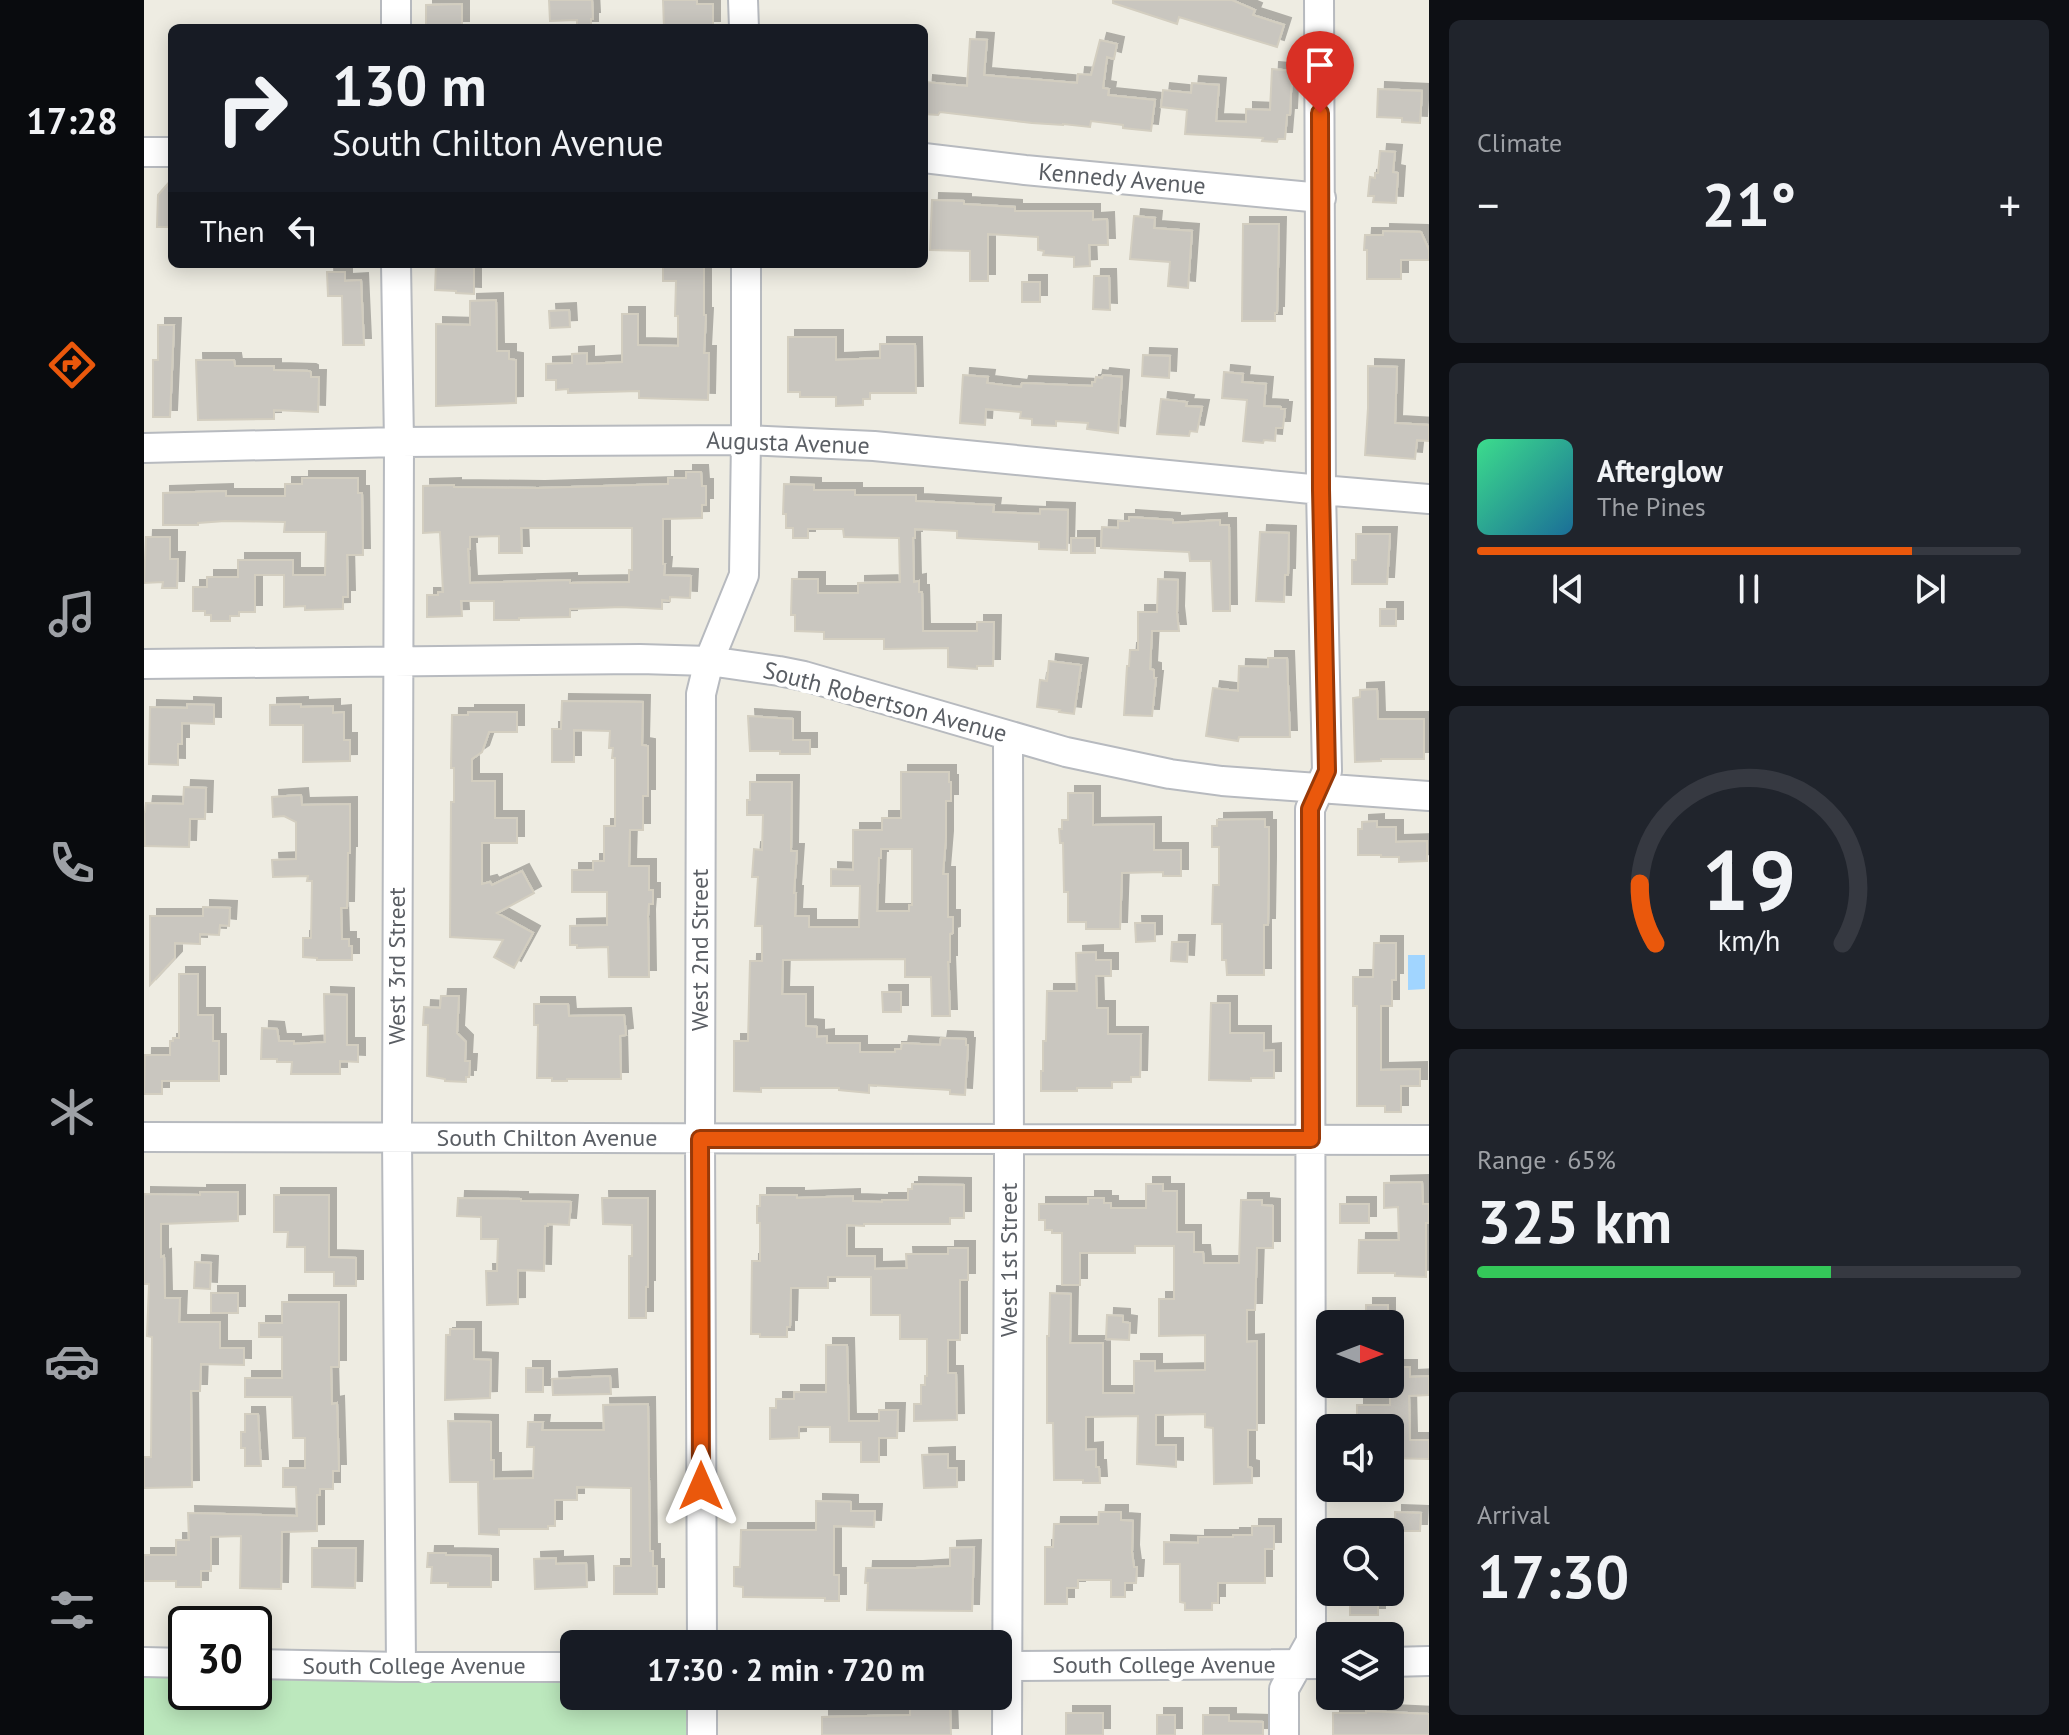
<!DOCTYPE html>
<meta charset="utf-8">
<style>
body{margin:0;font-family:"PT Sans",sans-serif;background:#20242c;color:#f1f3f6;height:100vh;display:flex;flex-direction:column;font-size:30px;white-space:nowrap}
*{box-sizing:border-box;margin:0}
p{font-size:26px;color:#9ea1a6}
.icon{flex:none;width:44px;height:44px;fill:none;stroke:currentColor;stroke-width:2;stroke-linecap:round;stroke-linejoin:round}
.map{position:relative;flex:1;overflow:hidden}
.details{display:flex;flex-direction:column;gap:20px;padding:20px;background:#0d0f14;width:640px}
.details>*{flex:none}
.banner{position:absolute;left:24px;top:24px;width:760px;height:244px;border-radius:12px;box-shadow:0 4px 20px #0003;background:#171b24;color:#f1f3f6;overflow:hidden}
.needle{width:52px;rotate:90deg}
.tools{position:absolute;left:1172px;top:1310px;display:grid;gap:16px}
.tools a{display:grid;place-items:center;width:88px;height:88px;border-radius:12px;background:#171b24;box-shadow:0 4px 20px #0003;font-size:40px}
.speed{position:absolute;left:24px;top:1606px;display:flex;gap:16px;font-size:40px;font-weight:700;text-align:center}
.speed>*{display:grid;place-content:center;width:104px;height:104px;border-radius:50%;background:#171b24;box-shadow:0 4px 20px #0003;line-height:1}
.speed .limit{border:4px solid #111;border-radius:12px;background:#fff;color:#111}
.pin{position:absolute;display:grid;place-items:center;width:68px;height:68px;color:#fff;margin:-82px -34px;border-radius:50% 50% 50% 0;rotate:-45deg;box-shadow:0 0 8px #0007}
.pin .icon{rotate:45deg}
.me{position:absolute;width:88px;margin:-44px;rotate:0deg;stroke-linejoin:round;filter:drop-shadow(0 0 6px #0008)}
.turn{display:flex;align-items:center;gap:28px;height:168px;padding:0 32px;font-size:36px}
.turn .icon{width:104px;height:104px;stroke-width:2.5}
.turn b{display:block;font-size:56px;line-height:68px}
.then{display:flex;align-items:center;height:76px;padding:0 32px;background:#0003;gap:16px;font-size:30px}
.big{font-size:60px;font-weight:700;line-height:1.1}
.details .tile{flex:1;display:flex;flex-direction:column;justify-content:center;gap:12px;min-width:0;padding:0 28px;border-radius:12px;background:#20242c}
.details .dial{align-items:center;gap:0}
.dial svg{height:208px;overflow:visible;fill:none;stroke:#363941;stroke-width:7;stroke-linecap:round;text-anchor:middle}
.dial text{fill:#f1f3f6;stroke:none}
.song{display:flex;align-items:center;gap:24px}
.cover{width:96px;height:96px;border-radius:12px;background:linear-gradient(135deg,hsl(150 70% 55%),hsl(200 70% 35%))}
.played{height:8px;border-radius:4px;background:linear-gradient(90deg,#ea580c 80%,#363941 80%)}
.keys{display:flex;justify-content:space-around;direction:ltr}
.heat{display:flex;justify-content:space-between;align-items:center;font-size:44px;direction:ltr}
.charge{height:12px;border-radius:6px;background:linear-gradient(90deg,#34c759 65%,#363941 0)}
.trip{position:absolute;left:416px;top:1630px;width:452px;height:80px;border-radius:12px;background:#171b24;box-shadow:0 4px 20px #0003;font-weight:700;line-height:80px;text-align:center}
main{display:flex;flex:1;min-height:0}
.menu{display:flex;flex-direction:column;width:144px;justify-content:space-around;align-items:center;background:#090b0e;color:#9ea1a6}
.menu .icon{width:56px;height:56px}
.menu .active{color:#ea580c}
.menu b{font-size:36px;color:#f1f3f6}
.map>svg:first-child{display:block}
.green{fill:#bce8bd}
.water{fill:#a1d5ff}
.building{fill:#c9c6bf;stroke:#d3cec0;stroke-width:2;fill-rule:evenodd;filter:url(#shadow)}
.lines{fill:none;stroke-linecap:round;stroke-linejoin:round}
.minor-casing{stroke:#b7babf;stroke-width:32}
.minor{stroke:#fff;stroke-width:28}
.route-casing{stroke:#983908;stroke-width:20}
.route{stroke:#ea580c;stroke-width:14}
.labels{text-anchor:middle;stroke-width:8;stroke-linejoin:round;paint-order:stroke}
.street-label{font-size:24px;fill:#5a5e64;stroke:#fff}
</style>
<main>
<nav class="menu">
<b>17:28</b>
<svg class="icon active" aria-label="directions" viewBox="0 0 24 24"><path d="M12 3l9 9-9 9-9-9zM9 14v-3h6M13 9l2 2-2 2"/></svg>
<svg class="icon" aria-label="music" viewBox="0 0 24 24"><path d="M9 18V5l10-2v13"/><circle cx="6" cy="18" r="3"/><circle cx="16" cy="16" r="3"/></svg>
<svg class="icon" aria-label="phone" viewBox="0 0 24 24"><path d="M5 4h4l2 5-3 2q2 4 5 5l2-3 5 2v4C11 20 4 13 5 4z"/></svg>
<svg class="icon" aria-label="climate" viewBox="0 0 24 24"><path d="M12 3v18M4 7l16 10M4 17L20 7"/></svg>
<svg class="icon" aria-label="car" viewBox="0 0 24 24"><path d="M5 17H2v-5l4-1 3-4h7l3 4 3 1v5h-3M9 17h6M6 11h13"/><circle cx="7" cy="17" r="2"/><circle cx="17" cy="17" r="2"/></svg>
<svg class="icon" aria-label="filters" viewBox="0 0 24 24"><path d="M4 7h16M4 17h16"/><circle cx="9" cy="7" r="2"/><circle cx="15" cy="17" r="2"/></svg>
</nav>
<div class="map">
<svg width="1285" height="1735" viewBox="0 0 1285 1735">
<defs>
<filter id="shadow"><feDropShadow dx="7" dy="-7" stdDeviation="0" flood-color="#0004"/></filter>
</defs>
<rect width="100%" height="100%" fill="#eeece2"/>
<path class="green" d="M0,1677H42V1692H110V1677H430V1696H546L545,1735H0Z"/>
<path class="water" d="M1264,955H1281V989L1264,990Z"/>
<path class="building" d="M405,0H448L449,19H447V28H433V20L406,21Z
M519,0H553V4H569V28H520Z
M969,0H1088L1111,10L1109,15L1140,25L1133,47L1035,17L1033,24L969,3Z
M318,4V28H282V5Z
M826,39L843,40L840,75L933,83L934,74L947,75L956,40L973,44L970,59L963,57L959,88L965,89L964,95L1011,100L1007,131L979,128V125L947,121L946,127L919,124V125L888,123L796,112L794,115L780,114L782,82L823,86Z
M1128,69L1148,71L1146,115H1143L1141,139H1134L1133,142L1118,141L1119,138L1041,134L1043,110L1017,107L1019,90L1047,93L1048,83L1075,85L1072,121L1102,122V109L1126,110Z
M1234,89L1278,91L1276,123L1258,122V118L1233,117Z
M1236,151L1251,152L1249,172L1254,173L1252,203L1229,202L1230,196H1224L1226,177L1231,178V173H1234Z
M28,179V227H13L14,195Z
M788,200L820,201V204L871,207V211H949V220L963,219L964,245H945L946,266L930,267V257L899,255L900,251L894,250V237L844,234V281H826V251L786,250Z
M990,216L1011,218L1010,228L1048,231L1044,288L1024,286L1026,262L986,259Z
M1099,224H1135L1133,313H1131V321H1098Z
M1239,231L1277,232L1285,250V260H1257V279H1223V250H1220L1221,235H1239Z
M292,264H330V294L312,293V291L291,290Z
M519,264H560V315H562L560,353H565L564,400L495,398V391L424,393V389L412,390V380H402V364L428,363V354L443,353V364L478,362V314H494V345L534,346V316H531L532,281H519Z
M183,272H201V281L217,280L220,345H199L198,296H184Z
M950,276H965L966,310L949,309Z
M878,282H896V302H878Z
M352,300L353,351H365V359L372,360V403L292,406V324L326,325V301Z
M425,310L426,327L406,328L405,311Z
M14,325H30L26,417H9V360H14Z
M644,337H692V360L736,358V344H771L772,393H726V399H719V405L692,406V397H656V392H644Z
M999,355L1026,356L1025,378L998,376Z
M52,360H90L91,366H130V370L165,371L167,372V377H175L174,412L130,410V419L54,420Z
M1224,366L1253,367L1251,423L1285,425V441L1273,440L1271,459L1221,455L1224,408Z
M1080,372L1099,374L1098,382L1122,384L1120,406L1137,407V409H1141L1139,428H1132L1131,441L1120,440L1119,443L1099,441L1103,400L1078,398Z
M819,375L844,377L843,383L877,387L878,383L948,386V382H951L952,377L958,378L959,375L978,377L974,433L943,429L944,423L912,421V426L888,425V419L876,418L877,412L842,409L841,425L816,423Z
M1017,399L1043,402L1042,406L1058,407L1053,432L1046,431L1045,436L1013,434Z
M542,472H557L558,486H562V505H558V518L519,519V564H521L520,575L547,576L546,598L526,597V601L518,600V609L477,607L426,609V617L375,618V620H350V601H317L318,616L283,617V595H294V592H299L296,532L279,533V486L310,485V487L394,488L524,484V478H542ZM377,528H488V570H485V582L426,583V580L326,583L324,549H326V537L355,536V553H378Z
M158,478H214V493H218L219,555H203L204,597H199V609L161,610V606L140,607V575H111V612H95V616H86V621H67V615H61V611H49V587H63V577H94V560H149V575H181L182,532H140L141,522L81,521L54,523V525H19V493L82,491V496H141V484H158Z
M640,484L670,485V490H711V495H772V501L850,505L849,512L896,514V509L924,510L923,550L895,549V542L813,538V531L771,529V538H769L770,582L775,581V592H778L779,631H833V622H850L849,666H833V669L804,667V648L740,649V639H680V632L651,631V615H647L648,579H674V593H714V583L756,582L755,538L700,537L699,529H664V538H649V528H642V514H639Z
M985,517L1029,520V523L1076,520V525H1085L1086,611H1069L1067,561H1046L1045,552L957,548L958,527L974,528V521H985Z
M1116,532L1145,533L1144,575H1141L1140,602L1112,601Z
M1212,534H1246L1243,584H1208V560H1212Z
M2,537H26V559H34L33,588H18L19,582L0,583Z
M927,538H951V553H927Z
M1014,579L1034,580L1033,613L1035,631H1008L1006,669L1010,670V678H1012L1008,716L980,715L983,666H985L986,650H994V612H1013Z
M1236,609H1252V626H1236Z
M1124,658H1143L1146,737H1095L1094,741L1062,736L1069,688L1094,691L1095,666L1124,667Z
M905,661L937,665L930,714L915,712L916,710L893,707L896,680L903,681Z
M1233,689L1234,719H1280V759H1237V761L1211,762L1209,698L1216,697V690Z
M418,701L499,702L498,745L504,746V796H499V830H486L485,866H505V890H509V904H505L504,916L505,977H465L464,947L433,948V945H426V926L463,925V892H428V870H449V861H460V826H471V758H468L469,748H465L466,731L430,730V762H408V729H417Z
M43,704L70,705V724L38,723V744H34V765L5,764L6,707L43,708Z
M157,704V707L189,706V713L200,712V740H206V761L159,762V725H126V705Z
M324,712H373V732H345L338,752L328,759V781H351V818H373V843H338V884L346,882L348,885L378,871L390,893L353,913L389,933L370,968L350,957L359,940L306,937L307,802H310V768H307L308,715H324Z
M604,716L649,719V740H666V754H636V751H606Z
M757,772H805V782H807V801H802V838L799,874H804V917H809V933L806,934V962H804L806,1016H788L787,977H761V959L639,960L638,994H662V1026L673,1027V1037L683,1036V1043H716V1052H751V1049H757L758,1043L796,1045L797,1038L822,1039V1045H824L821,1095L806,1094V1090L725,1085V1093L695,1090V1088H617V1092L590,1091V1041H604L606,961H618V926H611L614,877H608L610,849L618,850L619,815H603V800H606V782H648L647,851H653L650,893H652L651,916H665V927H715L716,886H687V869L709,870V830H738V818H757ZM737,849H768V905H765V911H733L735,858H737Z
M40,787L62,788L61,819H46L45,847L1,846L0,812H1L2,803L39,804Z
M924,793H949V825L1010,824V850H1037V876H1019V872L978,873L976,929H942V922H924V892H920L919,843H916L915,829H918V820H924Z
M157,795L158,805L206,804V853H204L203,908H197L198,939H205V946H208V960H173V958L159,957V938H167L168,881H163L164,876L129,877L128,860L152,859V822L140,816L129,817L128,797Z
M1121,819V827H1125V864L1124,925H1120V975H1083L1082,960H1078V924H1068L1069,885H1075V847H1068V826H1073V820Z
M1233,821V827H1252V842L1283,841V861L1255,862V857H1237V855H1214V829H1218V822Z
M59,907L86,908L85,926L76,925L75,935L56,934V944L31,943V958L6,985V916H59Z
M991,923H1011V941L992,942Z
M1028,942H1044L1043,962L1027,961Z
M1230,943H1252V980H1248V1006H1237V1070L1276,1069V1086H1257V1112H1241V1106H1213V1006H1209V977H1229Z
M952,952V960H967V976H952L953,1008H964V1034H997L996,1077H987V1082H968V1088H933V1091H897V1071H899V1041H902L903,991H933L932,953Z
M35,974H54V1015H69V1041H75V1081H18V1094H0L1,1055H26V1041H29V1038H35Z
M738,992H757V1012H739Z
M180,994L203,995V1045H214V1062L196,1061V1074H147L148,1062H133V1059H117L118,1028L133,1029L135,1041H150V1044L181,1042Z
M297,996H315L313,1033L322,1042L321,1061H326L325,1077H322V1082L301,1081V1079L283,1076L284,1025H279L280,1007L296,1008Z
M1067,1003H1086V1033H1120V1051L1130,1050V1078H1107V1081L1065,1080Z
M390,1004H424L425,1016L480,1015L482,1035L476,1036L477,1079H423V1081H408V1078H393L394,1025H390Z
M1278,1182L1279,1204H1285V1223H1282V1277L1251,1276V1273H1214L1215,1240H1255L1254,1207L1240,1208V1183Z
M768,1184L820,1185V1218H806V1224H720V1226L703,1225V1256H731V1269L763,1268L762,1254H804V1248H824V1280H816V1340H804V1373H812L813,1420L770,1421V1404H777V1385H781V1376H783V1339H756V1315H727V1277H684V1288H647L646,1327H643V1337H616V1334H607L608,1261H616V1223H613V1206H616V1195H653V1198L709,1196V1201L738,1202V1200H764V1189H768Z
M1002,1184H1019V1191H1033V1232H1050V1252H1059L1060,1263H1095L1097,1200H1118V1205L1129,1206V1248H1113L1111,1310H1103V1342L1113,1341V1430H1104V1467L1108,1468V1483L1070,1484L1069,1428L1061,1427V1414L1012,1415V1445H1032V1467L993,1464L994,1416L942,1417V1450L952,1449V1467H955L956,1483H939V1480H910L909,1423H903V1336H905L906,1293L927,1294L926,1343H959V1393H990V1361H1011V1371L1061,1370V1335L1015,1336V1299H1030V1246H991V1253H936V1285H918V1233H908V1230H901V1220H895V1204H944V1198H960V1203H967V1208H1002Z
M56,1192H94V1221L17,1224V1257L20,1256L21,1298H36L35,1322H76V1348H100V1365L57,1364L56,1391H47L48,1487L0,1488V1457H7L8,1337L3,1336L5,1284H0V1194L56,1195Z
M130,1195H185V1257L212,1258V1286H190V1272H161V1247H143L144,1232H130Z
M314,1198L377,1199V1201L427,1202L425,1225L404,1224V1226H401L400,1271L374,1270V1304L343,1305L342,1271H353L354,1239H337V1217L313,1216Z
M458,1198H504V1287H502V1318H485V1256H488V1225L459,1224Z
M1196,1204H1225V1223H1196Z
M51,1262L67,1263L66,1289L50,1288Z
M67,1293H94V1313H67Z
M138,1302H195V1367H187L188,1404L193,1403L195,1471H189V1489H176V1495H173V1531L138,1532L137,1589L96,1588L97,1536L67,1537V1571H57V1587H32V1581H0V1555H32V1540H45L44,1513L153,1516L152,1487H139V1468H161V1438H149L148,1397H101V1378H138V1337H115V1323H138Z
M1222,1305H1244V1324H1222Z
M963,1315L979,1316V1322L986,1323L985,1340L962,1339Z
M306,1329H330V1359L347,1360L346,1398L301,1400L302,1335H306Z
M682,1345H703L705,1421H735V1410H754L753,1438H735V1462H717V1442H686V1427H655V1438L626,1439V1408H632V1399H650V1392H682Z
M1246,1367H1266V1377L1285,1376V1395L1265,1396L1266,1440H1285V1459L1246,1458V1428H1216V1421H1213V1405H1246Z
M382,1368H399V1392H382Z
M466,1376L467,1394L409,1395L408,1379Z
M504,1404L506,1551H509V1566H513V1594H470V1566H487V1488L433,1487V1500H411V1526H404V1529H355V1535L335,1534L334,1482H306L304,1421L347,1422V1460H350V1479L389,1478L390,1447H383L384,1422H399L398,1430H460L459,1405Z
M101,1414H114L117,1466H101V1448H97V1432H101Z
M804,1454V1468H813V1487L780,1488L778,1455Z
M672,1501L707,1502V1511H731L730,1527L690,1526V1575H695V1601H681V1598L599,1597V1587L590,1586V1567H596L597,1530H672Z
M955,1512H977V1520L989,1521L988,1552L990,1567H993L992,1583H981V1597H967V1580H934V1588H923V1604H901V1547H909L910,1524H954Z
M1251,1512L1277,1513L1276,1531H1251Z
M1108,1526H1130V1549H1121V1583H1074V1603H1068V1610H1041V1603L1036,1602V1564H1020V1542L1054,1543V1537H1089V1535H1108Z
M830,1547L828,1611L723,1610L724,1583H721L722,1568H772L806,1566V1548Z
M168,1548H212L211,1588L168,1587Z
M284,1553H302V1555L347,1556V1587H304V1583H287L288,1567H283Z
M412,1558V1564L442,1563L443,1587L391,1589L390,1559Z
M1206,1592H1234V1615H1206Z
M806,1707L807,1735H678V1717L766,1715V1708Z
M1222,1711L1285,1714V1735H1189V1713H1222Z
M922,1713H959V1735H922Z
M1013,1715H1031V1735H1013Z
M1059,1715H1085V1721L1119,1722V1735H1059Z"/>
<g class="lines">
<defs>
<path id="minor" d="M599,0L600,28
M252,28V0
M0,152H28
M780,158L881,170L1177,198
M252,264L255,442L253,1137L257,1667
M0,448L255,442L602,440L730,446L1177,490L1285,499
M0,664L496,659L565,661L635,671L660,676L922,752L1026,774L1078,781L1285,796
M0,1137L1285,1140
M558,1644L556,1139L557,694L565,661L600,575L602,440V264
M0,1662L42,1663
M1246,1662L1285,1661
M110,1664L257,1667H430
M854,1666L1186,1664
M558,1735V1696
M863,1735L865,1163L864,736
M1140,1735V1689L1167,1641L1166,809L1183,771L1177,490L1175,0"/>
</defs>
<use href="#minor" class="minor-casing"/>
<use href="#minor" class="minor"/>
</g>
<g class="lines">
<defs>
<path id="route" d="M557,1486L556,1139H1167L1166,809L1183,771L1177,490L1176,113"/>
</defs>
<use href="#route" class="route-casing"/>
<use href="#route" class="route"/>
</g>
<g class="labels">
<g class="street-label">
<text transform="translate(978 179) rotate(5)" y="8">Kennedy Avenue</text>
<text transform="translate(644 443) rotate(2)" y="8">Augusta Avenue</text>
<text transform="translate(741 702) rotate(15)" y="8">South Robertson Avenue</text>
<text transform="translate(556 950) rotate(-90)" y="8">West 2nd Street</text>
<text transform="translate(253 966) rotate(-90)" y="8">West 3rd Street</text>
<text x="403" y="1146">South Chilton Avenue</text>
<text transform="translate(865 1260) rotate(-90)" y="8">West 1st Street</text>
<text x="1020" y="1673">South College Avenue</text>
<text x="270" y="1674">South College Avenue</text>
</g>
</g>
</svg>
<div class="tools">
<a><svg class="needle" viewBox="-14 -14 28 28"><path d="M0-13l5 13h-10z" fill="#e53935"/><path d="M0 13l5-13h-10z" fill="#9ea1a6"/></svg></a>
<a><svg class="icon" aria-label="sound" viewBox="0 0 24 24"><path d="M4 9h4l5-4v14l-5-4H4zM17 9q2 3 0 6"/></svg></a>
<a><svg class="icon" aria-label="search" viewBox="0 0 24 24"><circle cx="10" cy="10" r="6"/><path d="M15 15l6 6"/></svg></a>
<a><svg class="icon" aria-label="layers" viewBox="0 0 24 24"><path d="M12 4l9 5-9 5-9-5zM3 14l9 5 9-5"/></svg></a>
</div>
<div class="speed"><div class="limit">30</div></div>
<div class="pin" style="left:1176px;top:113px;background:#d93025"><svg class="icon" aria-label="arrive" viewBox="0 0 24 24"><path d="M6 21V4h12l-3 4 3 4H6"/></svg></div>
<svg class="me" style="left:557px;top:1486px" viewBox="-20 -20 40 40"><path d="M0-17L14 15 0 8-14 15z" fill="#ea580c" stroke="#fff" stroke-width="4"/></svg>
<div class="trip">17:30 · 2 min · 720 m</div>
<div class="banner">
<div class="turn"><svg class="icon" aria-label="right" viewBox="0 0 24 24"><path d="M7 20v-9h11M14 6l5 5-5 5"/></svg><div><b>130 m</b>South Chilton Avenue</div></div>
<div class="then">Then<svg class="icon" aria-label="left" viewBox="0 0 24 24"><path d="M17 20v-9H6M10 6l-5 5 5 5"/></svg></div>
</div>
</div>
<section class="details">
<div class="tile"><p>Climate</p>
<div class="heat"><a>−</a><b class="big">21°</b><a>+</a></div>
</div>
<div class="tile">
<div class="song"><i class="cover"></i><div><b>Afterglow</b><p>The Pines</p></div></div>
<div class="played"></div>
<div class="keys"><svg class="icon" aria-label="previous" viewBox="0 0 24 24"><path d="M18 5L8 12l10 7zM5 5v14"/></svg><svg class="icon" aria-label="pause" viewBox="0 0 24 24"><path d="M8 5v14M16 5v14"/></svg><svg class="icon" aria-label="next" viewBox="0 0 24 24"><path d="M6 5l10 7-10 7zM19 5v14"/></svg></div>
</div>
<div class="tile dial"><svg viewBox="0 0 100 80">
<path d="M14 69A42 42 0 1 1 86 69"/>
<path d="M14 69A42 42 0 0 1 8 46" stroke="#ea580c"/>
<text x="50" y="56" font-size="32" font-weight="700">19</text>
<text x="50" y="72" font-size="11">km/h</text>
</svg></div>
<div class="tile"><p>Range · 65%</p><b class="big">325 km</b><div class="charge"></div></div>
<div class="tile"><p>Arrival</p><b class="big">17:30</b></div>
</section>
</main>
